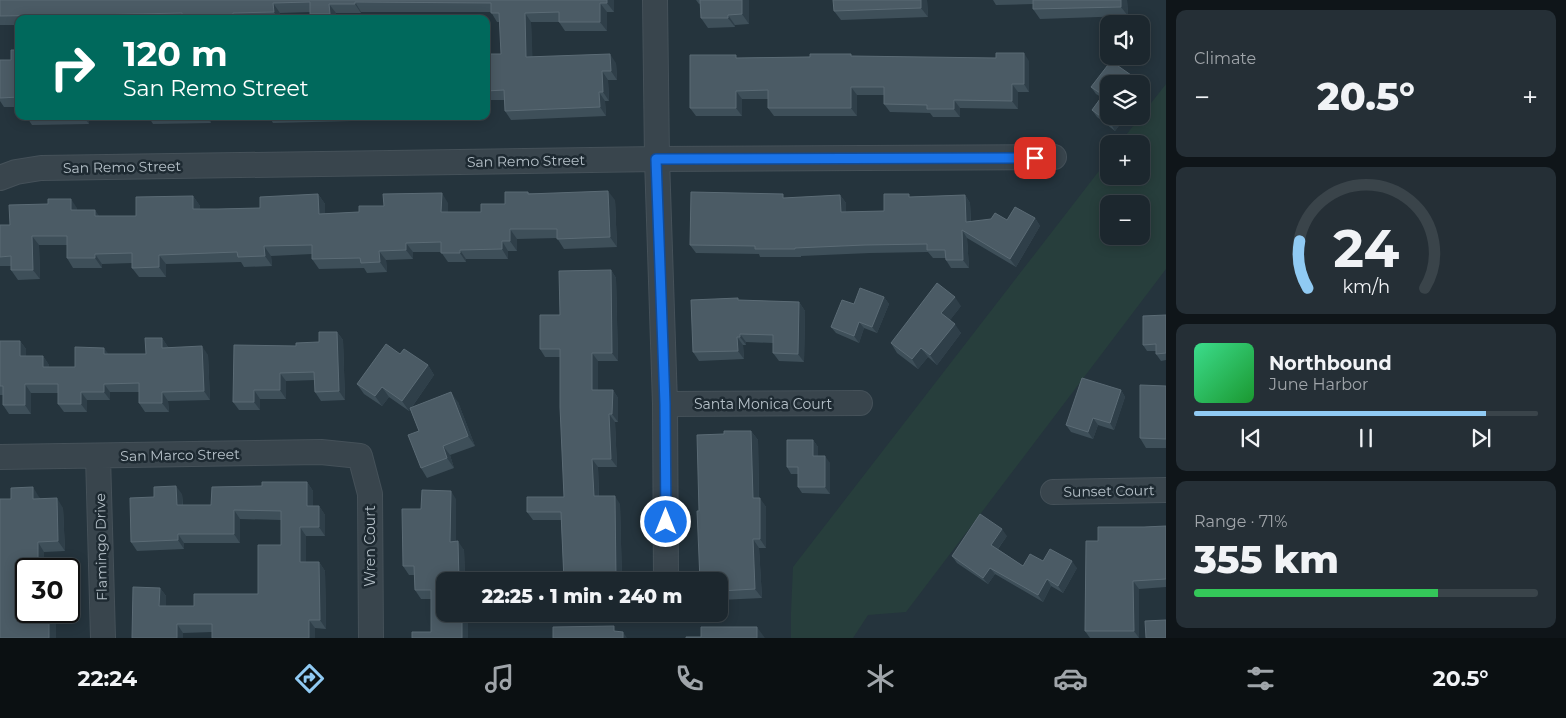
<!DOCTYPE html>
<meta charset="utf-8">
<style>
body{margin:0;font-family:Montserrat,sans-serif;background:#252f36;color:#f1f3f6;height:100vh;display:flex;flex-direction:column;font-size:19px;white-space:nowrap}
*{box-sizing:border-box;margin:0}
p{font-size:16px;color:#a0a5aa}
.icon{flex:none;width:28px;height:28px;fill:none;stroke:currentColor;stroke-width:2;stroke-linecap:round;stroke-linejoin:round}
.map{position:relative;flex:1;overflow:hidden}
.panel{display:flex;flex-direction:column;gap:10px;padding:10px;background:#0f1519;width:400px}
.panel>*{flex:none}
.guide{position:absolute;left:15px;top:15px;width:475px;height:105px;border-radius:10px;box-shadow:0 2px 12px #0003,0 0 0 1px #3a444a;background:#00695c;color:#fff;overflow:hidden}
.controls{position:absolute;left:1100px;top:15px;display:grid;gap:10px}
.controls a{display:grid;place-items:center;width:50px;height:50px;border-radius:10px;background:#1c272e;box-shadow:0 2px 12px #0003,0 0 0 1px #3a444a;font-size:25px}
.speed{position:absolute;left:15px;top:558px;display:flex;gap:10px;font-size:25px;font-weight:700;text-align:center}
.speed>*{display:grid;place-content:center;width:65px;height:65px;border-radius:50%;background:#1c272e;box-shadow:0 2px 12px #0003,0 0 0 1px #3a444a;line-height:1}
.speed .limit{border:2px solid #111;border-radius:8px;background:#fff;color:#111}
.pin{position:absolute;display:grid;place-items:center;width:42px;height:42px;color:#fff;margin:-21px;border-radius:10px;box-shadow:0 2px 8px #0006}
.me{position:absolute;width:55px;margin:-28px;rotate:0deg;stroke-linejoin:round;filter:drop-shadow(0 0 4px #0008)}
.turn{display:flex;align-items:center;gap:18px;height:105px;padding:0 25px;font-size:22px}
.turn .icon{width:65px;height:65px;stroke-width:2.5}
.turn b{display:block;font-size:35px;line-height:42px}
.big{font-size:38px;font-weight:800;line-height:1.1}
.panel .tile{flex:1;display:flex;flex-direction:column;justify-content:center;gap:8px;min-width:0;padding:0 18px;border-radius:10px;background:#252f36}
.panel .dial{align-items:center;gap:0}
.dial svg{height:130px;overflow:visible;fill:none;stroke:#3a444a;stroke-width:7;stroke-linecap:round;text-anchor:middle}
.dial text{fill:#f1f3f6;stroke:none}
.song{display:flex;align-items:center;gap:15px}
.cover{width:60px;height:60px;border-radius:8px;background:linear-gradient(135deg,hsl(150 70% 55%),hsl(130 70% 35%))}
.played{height:5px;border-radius:2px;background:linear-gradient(90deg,#90caf3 85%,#3a444a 85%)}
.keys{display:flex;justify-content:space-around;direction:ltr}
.heat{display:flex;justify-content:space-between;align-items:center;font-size:28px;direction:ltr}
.charge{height:8px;border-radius:4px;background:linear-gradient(90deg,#34c759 71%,#3a444a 0)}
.trip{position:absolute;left:436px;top:572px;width:292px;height:50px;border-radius:10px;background:#1c272e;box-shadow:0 2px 12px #0003,0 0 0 1px #3a444a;font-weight:800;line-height:50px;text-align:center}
.tab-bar{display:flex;height:80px;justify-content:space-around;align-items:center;background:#0b1012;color:#a0a5aa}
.tab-bar .icon{width:35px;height:35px}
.tab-bar .on{color:#90caf3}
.tab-bar b{font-size:22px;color:#f1f3f6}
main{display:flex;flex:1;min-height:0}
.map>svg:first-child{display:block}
.green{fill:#273e3c;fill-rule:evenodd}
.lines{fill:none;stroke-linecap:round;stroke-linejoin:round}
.minor-casing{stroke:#455159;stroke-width:26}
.minor{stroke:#39454d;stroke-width:24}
.wall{fill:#3e4f59}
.shaded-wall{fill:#2f3f49}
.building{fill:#4b5b65;stroke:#5b6b75}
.route-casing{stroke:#114b97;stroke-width:12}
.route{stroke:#1a73e8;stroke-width:9}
.labels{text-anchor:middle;stroke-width:5;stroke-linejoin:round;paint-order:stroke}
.street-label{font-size:14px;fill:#b5c0c8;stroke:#1e2a32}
</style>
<main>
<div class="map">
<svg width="1166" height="638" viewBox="0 0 1166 638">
<rect width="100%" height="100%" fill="#25343d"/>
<path class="green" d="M1166,84V269L906,612L868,615L853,638H791V612L793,567L1109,158V176H1141V144H1119ZM1109,204H1141V236H1109Z"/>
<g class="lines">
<defs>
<path id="minor" d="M655,0L657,159L665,404L666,581
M0,178L16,172L41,168L657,159L1054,157
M665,404L860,403
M98,456L103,638
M0,457L321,452L360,456L370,494L371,638
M1053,492L1166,490"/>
</defs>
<use href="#minor" class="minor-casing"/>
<use href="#minor" class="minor"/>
</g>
<path class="wall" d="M0,0H614V12H607V31H565L559,22H531L532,57L616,63L617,80H608L609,101H605L606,116L511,120L505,111V100H486V54H501L500,22H497L491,12H361V13H336V19H313L310,14V12L280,13V19H19V25H0Z
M696,0H749V24L735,25V27L708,28L701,18V3L699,4Z
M927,0L928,17L841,20L834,11Z
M993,0H1127L1128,16L1040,19L1033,9V4L996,5Z
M19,50V107H4L0,101V98L11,60Z
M853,56L1029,61V92H1018V109L960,108V117H933L930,113L890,112L884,104V95H857V116H774L768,108V99H742V116H696L690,108L738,58Z
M1141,82L1145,89L1109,116H1126L1115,131L1097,117L1092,110L1101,97L1096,94L1091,87Z
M26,116H89V124L32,125Z
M148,116H210L211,123L153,124Z
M269,116H352V121L273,123Z
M388,116H449V120H390Z
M528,192L529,193L615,200L617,247L564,249L557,238L517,239V251H508V259H466V262H448L441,252H413V259L386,260L387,272L367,273L364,268L319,269L312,259V254L271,256L272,266L244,267L241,262L166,264V277H139L132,268V263L102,264V268H73L67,258V245H39L40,279L18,280L11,270V266H0V225H10L77,208V210L99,216H136L193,196L200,206V209H218L260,208L318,194L325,204V214L359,212L384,206L448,203V212H481L505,204Z
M840,195L846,203V212L884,211L911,197L965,195L970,203L971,221L1007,220L1035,218L1040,226L1016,267L967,238L969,268H951L946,260V258H933L928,252L870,253L801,256V257H760L759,254L696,253L690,245L786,198Z
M611,270L616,278L618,361H598V390H613L618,398V422H615L617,467H598L599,496L620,504L622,581H564L561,520H533L527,512L564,497L560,357H545L540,349L560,315Z
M884,297L889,304L877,333L864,328L859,343L836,333L831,327L854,304Z
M740,300L799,302L805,311L804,362L779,361L773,353V343L746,342V345H743L744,359L699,361L693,352Z
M961,306L950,320L961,333L937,365L928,357L918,369L897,353L891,343Z
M1166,315V360L1161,361L1156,354V351H1147L1143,345Z
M337,332L343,340L345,400L321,401L315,392V380L286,381V399H260V410H239L233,402L296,346L319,342Z
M162,338L168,347L208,355L210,400L168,401L169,412H145L139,403V392H110V400H87V412H64L58,404V393H31V414H9L3,405V395H0V341H20L26,349V356H43L49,365V367H75L109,354H146Z
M400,354L428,365L434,375L412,407L458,402L475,446L450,455L454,468L427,478L421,468L419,431L410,409L409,411L389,397L382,406L364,394L357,384Z
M1166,386V448H1146L1140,438Z
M1121,390L1125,397L1114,430L1098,425L1093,439L1071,432L1066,425Z
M751,431L758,440L759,498L766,507V548H759L762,598L720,600L724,434Z
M813,440L818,447V456L830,463V494L802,493L798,487V474H791L787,467Z
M307,482L313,491V506H319L325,515V536H306V562H319L325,571L326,629L315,628V638H212V632L183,633L132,638L160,588L166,596V606H194L258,594L281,545V520L240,519V543H184V549L137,551L131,542L154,497L182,494L183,505H211L262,486Z
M39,497L40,499L63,508L65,551L44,552V569H26L11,499Z
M456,499V541L464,550L465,581H445V614L468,616V638H412L431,632V599H421L415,590L414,575H409L403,566L421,509Z
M1166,526V587L1139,589V638H1090L1085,631L1098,541L1144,527Z
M1007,536L998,549L1023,566L1043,561L1077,568L1063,593L1051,586L1043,602L995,574L988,584L957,563L952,556Z"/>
<path class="shaded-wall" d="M607,0H614V12L607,3Z
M742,0H749V24L742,14Z
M921,0H927L928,17L921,8Z
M1121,0H1127L1128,16L1121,7Z
M355,2L361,12V13L355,4Z
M273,3L280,13V19H278L274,12Z
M600,3L607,12V31L600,22Z
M329,4L336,13V19H333L330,14Z
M233,13L237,19H233Z
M525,13L531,22L533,67L526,57Z
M728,15L735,25V27L728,18Z
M1024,53L1029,61V92L1024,84Z
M610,54L616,63L617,80L611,71Z
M602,71L608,80L609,101L603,92Z
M1141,82L1145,89L1141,95V84H1140Z
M1012,84L1018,92V109L1012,101Z
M851,87L857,95V116L851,108Z
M736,91L742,99V116L736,108Z
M599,92L605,101L606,116L600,107Z
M954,100L960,108V117L954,109Z
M83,116H89V124Z
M206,116H210L211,123Z
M1116,116H1126L1115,131L1111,124Z
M608,191L615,200L617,247L610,237Z
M442,193L448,203V222L441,212Z
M318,194L325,204V223L319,214Z
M840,195L846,203V220L841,212Z
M965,195L970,203L971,230L966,222Z
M193,196L200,206V218L193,209Z
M71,199L77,208V220L71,210Z
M95,210L102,220L95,216Z
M1035,218L1040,226L1016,267L1010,259Z
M510,229L517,239V251L510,241Z
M962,230L967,238L969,268L963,260Z
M32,236L39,245L40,279L33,270Z
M502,241L508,251V259L502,249Z
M406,243L413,252V259L406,250Z
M264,246L271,256L272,266L265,256Z
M460,250L466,259V262L460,253Z
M379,251L386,260L387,272L380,262Z
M95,254L102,264V268L95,258Z
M159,255L166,264V277L159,267Z
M611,270L616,278L618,361L612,353Z
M884,297L889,304L877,333L872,327Z
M955,297L961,306L948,323L941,313Z
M799,302L805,311L804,362L798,354Z
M859,322L864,328L859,343L854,336Z
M955,324L961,333L937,365L930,355Z
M337,332L343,340L345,400L339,391Z
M740,334L746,342V345L740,337Z
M737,337L743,345L744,359L738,351Z
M162,338L168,347V356L162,348Z
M20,341L26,349V365L20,356Z
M202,346L208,355L210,400L204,391Z
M104,348L110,356L104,354Z
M921,348L928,357L918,369L912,359Z
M592,353L598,361V398L592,390Z
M43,356L49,365V376L43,367Z
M428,365L434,375L409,411L402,401Z
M280,373L286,381V399L280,390Z
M25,384L31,393V414L25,405Z
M104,384L110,392V400L104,392Z
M382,387L389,397L382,406L375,396Z
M254,390L260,399V410L254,402Z
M613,390L618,398V422L612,414Z
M1121,390L1125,397L1114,430L1110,423Z
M81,392L87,400V412L81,404Z
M162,392L168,401L169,412L162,403Z
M451,392L458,402L475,446L468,436Z
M609,414L615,422L617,467L611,459Z
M1093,418L1098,425L1093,439L1088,432Z
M751,431L758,440L759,507L753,498Z
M813,440L818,447V463L813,456Z
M443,446L450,455L454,468L447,458Z
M825,456L830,463V494L825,487Z
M592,459L598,467L599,504L594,496Z
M307,482L313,491V515L307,506Z
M176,486L182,494L183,514L177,505Z
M33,487L39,497L40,509L33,499Z
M451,491L456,499V550L450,542Z
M615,496L620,504L622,581H618L616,578Z
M57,498L63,508L65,551L58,541Z
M760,498L766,507V548L760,539Z
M319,506L325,515V536L319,527Z
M234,510L240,519V543L234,534Z
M300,527L306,536V571L300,562Z
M1002,529L1007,536L996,551L991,545Z
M178,534L184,543V549L178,540Z
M753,539L759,548L762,598L755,589Z
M458,541L464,550L465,581H459Z
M38,542L44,552V569H38Z
M1072,561L1077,568L1063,593L1058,586Z
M319,562L325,571L326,629L320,620Z
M990,568L995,574L988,584L983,578Z
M1047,579L1051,586L1043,602L1038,595Z
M1133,581L1139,589V638L1134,631Z
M160,588L166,596V615L159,606Z
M49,611H56V638H49Z
M462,614H466L468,616V638H462Z
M309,620L315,628V638H309Z
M177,624L183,633V638H177Z
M757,627L765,638H757Z
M623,632L627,638H623Z"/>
<path class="building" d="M0,0H607V3H600V22H559V12L525,13L526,57L610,54L611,71H602L603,92H599L600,107L505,111L504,90L486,91V54H501L499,13H491V3L355,2V4H329L330,14H310V2L273,3L274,12L233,13V19H182V13L90,15V19H59V15L0,16Z
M700,0H742V14L728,15V18H701Z
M833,0H921V8L834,11Z
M1033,0H1121V7L1033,9Z
M11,50H19V97L0,98V60H11Z
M996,53H1024V84H1012V101L954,100V109H927V105L884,104V87H851V108H768V90L736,91V108H690V55H736V58L810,57V54H851V56L996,58Z
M1111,61L1141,82L1140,84H1109V116H1116L1111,124L1092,110L1103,95L1091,87Z
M608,191L610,237L557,239V229H510V241H502V249L460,250V253H441V242L406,243V250L379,251L380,262L361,263L360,258L312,259V245L264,246L265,256L238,257L237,252L159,255V267L132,268V253L95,254V258H67V236H32L33,270H11V256L0,257V225H10L9,205L48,204V199H71V210H95V216H136V197L193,196V209H218L260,208V197L318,194L319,214L359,212V206H384L383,194L442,193L441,212H481V204H505V192H528V194Z
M691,192L783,194V198L840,195L841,212L884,211V194H909V197L965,195L966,222L991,219L995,213L1007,220L1015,207L1035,218L1010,259L962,230L963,260H946L945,250H927V244L865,245L795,248V249H755V246L690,245Z
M611,270L612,353H592V390H613L612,414H609L611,459H592L594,496H615L616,578L597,579V581H564L561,512H527V497H564L560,407V349H540V315H560L559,271Z
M937,283L955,297L941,313L955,324L930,355L921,348L912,359L891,343Z
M860,288L884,297L872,327L859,322L854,336L831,327L842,300L854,304Z
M738,298V300L799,302L798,354L773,353V335L740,334V337H737L738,351L693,352L691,300Z
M1166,315V353L1156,354V344L1143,345V316Z
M319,332H337L339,391L315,392L314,372L280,373V390H254V402H233L234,345L296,346V343L319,342Z
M145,338H162V348L202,346L204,391L162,392V403H139V383L104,384V392H81V404H58V384H25V405H3V386H0V341H20V356H43V367H75V347L104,348V354H146Z
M386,344L400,354L404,349L428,365L402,401L382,387L375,396L357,384Z
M1082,378L1121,390L1110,423L1093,418L1088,432L1066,425Z
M1140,385L1166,386V439L1140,438Z
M451,392L468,436L443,446L447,458L421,468L408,435L419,431L410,408Z
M724,431H751L753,498H760V539H753L755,589L720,591V581H700L698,533L697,511H699L697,435L724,434Z
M787,440H813V456H825V487H798V467H787Z
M262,482H307V506H319V527H300V562H319L320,620H309V638H212V624H177V638H132L133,587L160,588L159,606H194V594H258V545H281V511L234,510V534H178V540L131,542L130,498L154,497V487L176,486L177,505H211L212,487L262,486Z
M33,487V499L57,498L58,541L38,542V569H26V611H49V638H0V499H11V488Z
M422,490L451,491L450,542L458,541L459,581H445V614H462V638H412V632H431V590H415L414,566H403L402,509H421Z
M980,514L1002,529L991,545L1023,566L1030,554L1043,561L1050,549L1072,561L1058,586L1047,579L1038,595L990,568L983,578L952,556Z
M1166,526V579L1133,581L1134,631H1085L1086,541H1098V527H1144Z
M1166,620V638H1146L1145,621Z
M614,626V631L623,632V638H553V627Z
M701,627H757V638H686V637H701Z"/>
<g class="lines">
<defs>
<path id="route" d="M666,522L665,404L656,159L1035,158"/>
</defs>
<use href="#route" class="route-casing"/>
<use href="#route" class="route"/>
</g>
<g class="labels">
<g class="street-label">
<text transform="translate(526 161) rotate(-1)" y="5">San Remo Street</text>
<text transform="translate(122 167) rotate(-1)" y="5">San Remo Street</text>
<text x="763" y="409">Santa Monica Court</text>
<text transform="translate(180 455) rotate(-1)" y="5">San Marco Street</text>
<text transform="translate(1109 491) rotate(-1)" y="5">Sunset Court</text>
<text transform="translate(370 546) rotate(-90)" y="5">Wren Court</text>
<text transform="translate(101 547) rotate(-91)" y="5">Flamingo Drive</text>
</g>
</g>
</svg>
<div class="controls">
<a><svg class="icon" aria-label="sound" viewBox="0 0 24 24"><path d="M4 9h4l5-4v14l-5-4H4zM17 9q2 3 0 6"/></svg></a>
<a><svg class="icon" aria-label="layers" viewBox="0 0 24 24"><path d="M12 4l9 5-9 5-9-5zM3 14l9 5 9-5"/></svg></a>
<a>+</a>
<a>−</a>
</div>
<div class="speed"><div class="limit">30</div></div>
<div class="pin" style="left:1035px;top:158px;background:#d93025"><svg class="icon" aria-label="arrive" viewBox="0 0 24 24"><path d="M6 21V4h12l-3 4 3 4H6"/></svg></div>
<svg class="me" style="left:666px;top:522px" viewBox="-20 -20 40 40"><circle r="17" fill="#1a73e8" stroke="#fff" stroke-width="3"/><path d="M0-11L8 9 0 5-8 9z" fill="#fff"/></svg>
<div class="trip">22:25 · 1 min · 240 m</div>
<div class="guide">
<div class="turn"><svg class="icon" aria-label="right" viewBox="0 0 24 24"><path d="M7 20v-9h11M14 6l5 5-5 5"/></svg><div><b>120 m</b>San Remo Street</div></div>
</div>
</div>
<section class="panel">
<div class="tile"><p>Climate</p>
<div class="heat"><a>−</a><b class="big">20.5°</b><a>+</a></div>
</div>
<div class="tile dial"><svg viewBox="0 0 100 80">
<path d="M14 69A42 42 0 1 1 86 69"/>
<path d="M14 69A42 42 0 0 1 9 40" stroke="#90caf3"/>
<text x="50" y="56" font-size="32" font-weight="700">24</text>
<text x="50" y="72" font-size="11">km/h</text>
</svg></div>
<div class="tile">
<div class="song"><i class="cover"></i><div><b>Northbound</b><p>June Harbor</p></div></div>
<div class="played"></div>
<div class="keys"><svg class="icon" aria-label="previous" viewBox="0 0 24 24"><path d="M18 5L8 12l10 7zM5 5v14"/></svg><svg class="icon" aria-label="pause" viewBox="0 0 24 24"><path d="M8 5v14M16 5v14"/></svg><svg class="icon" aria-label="next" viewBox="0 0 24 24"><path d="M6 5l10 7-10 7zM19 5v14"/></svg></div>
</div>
<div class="tile"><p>Range · 71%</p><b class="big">355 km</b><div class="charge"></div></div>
</section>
</main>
<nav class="tab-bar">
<b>22:24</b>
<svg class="icon on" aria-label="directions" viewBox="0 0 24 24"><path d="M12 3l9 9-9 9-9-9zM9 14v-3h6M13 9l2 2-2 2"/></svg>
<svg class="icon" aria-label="music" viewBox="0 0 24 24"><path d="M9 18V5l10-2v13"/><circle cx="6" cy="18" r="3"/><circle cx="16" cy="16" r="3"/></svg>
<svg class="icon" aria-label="phone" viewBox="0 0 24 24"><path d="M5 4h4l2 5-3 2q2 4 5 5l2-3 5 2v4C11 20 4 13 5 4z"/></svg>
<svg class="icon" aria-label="climate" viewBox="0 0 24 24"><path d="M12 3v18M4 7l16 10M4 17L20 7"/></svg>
<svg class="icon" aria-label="car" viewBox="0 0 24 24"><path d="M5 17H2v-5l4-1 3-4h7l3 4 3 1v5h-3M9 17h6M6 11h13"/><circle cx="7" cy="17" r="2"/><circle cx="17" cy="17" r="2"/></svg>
<svg class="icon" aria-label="filters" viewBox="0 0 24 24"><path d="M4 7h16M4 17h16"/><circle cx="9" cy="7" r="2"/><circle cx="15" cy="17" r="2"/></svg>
<b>20.5°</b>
</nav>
